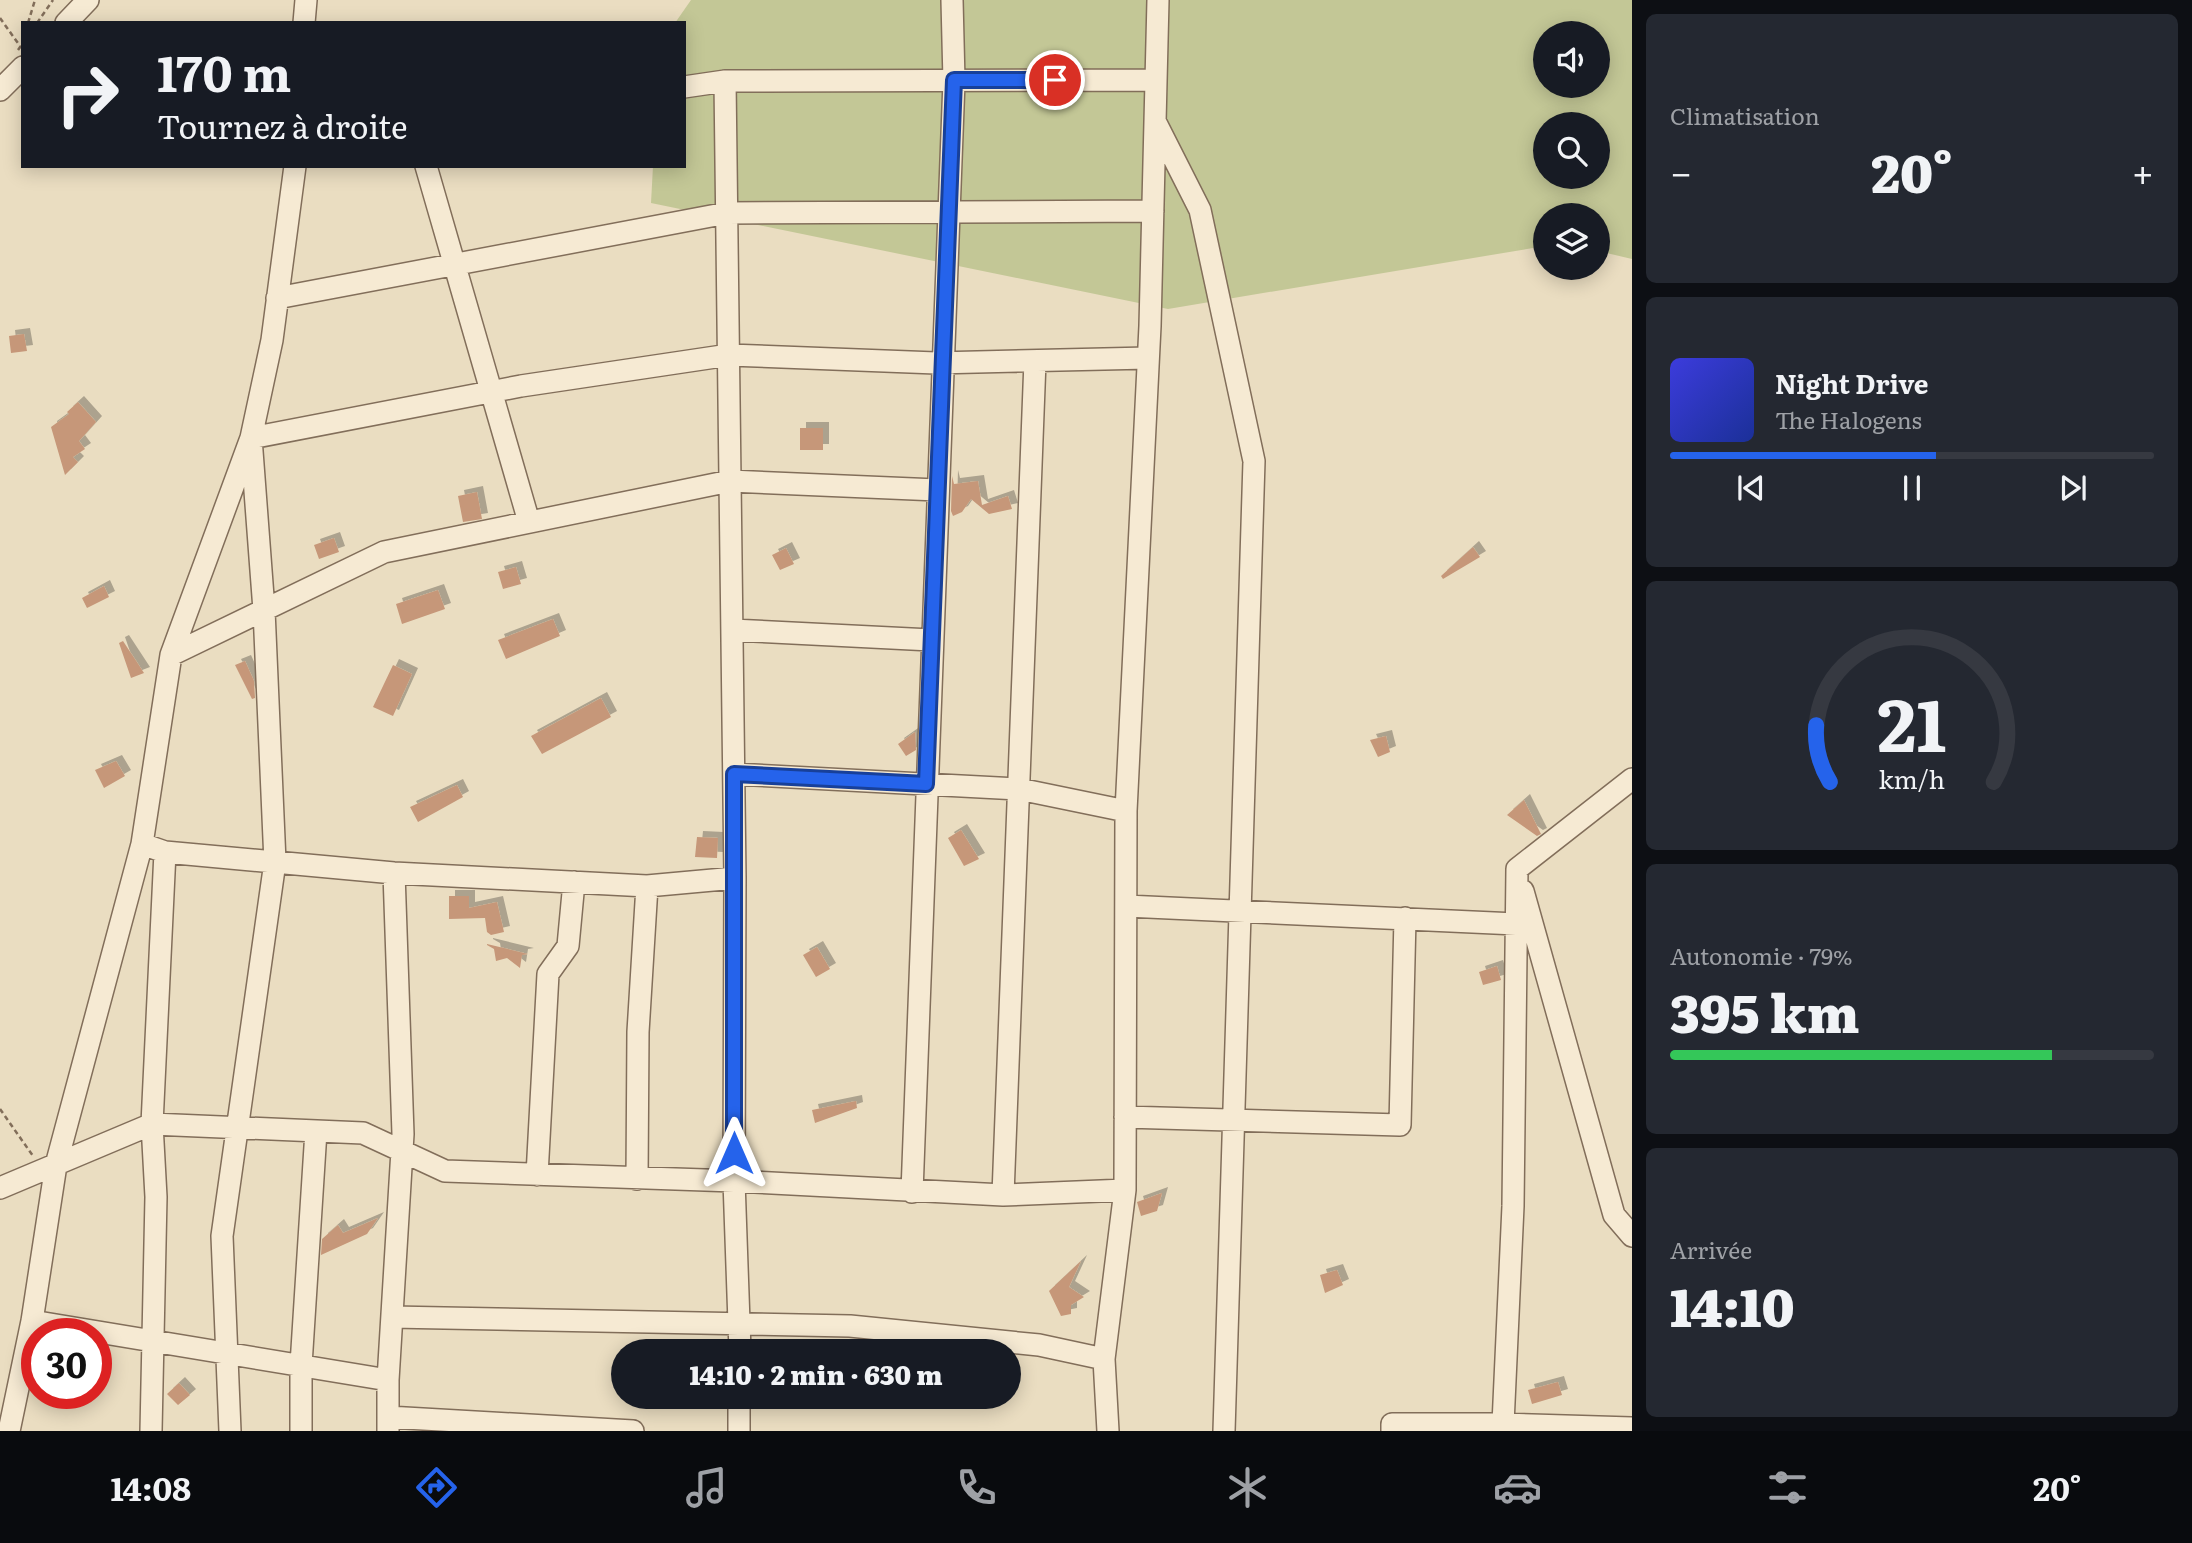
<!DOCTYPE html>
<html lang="fr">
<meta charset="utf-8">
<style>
body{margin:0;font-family:Literata,serif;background:#242831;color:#f1f3f6;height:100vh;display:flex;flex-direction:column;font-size:26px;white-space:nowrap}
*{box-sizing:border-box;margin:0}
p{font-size:23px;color:#9ea1a6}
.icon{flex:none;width:38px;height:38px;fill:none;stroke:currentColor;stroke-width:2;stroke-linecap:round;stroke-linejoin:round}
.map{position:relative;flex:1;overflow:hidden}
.panel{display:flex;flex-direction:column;gap:14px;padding:14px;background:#0d0f14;width:560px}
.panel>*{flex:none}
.banner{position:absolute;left:21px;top:21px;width:665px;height:147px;border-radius:0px;box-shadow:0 4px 18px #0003;background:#171b24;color:#f1f3f6;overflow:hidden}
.controls{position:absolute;left:1533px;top:21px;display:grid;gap:14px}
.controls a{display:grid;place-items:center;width:77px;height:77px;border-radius:50%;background:#171b24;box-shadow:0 4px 18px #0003;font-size:35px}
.speed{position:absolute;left:21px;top:1318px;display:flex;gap:14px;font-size:35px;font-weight:700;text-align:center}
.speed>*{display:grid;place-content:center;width:91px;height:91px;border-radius:50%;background:#171b24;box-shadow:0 4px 18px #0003;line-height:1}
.speed .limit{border:10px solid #d22;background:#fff;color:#111}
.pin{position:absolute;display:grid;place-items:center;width:60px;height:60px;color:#fff;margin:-30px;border:4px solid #fff;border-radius:50%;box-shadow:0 2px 7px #0007}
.me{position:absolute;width:77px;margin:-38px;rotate:0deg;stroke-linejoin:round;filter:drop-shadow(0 0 5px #0008)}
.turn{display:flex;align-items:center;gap:24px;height:147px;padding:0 21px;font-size:32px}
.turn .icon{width:91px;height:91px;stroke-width:2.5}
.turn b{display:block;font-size:49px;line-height:60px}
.big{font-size:52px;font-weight:800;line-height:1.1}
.panel .widget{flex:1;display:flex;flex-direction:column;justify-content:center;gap:10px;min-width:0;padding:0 24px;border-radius:10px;background:#242831}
.panel .dial{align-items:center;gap:0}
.dial svg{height:182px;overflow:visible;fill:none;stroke:#363941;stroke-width:7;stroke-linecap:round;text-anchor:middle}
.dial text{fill:#f1f3f6;stroke:none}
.song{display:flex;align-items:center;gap:21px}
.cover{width:84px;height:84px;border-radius:10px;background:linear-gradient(135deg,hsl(240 70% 55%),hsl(230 70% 35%))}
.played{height:7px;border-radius:4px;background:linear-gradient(90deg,#2563eb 55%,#363941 55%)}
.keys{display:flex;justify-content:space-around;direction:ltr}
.heat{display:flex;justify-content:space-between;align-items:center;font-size:38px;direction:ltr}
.charge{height:10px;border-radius:5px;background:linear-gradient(90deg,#34c759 79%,#363941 0)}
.trip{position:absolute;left:611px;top:1339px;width:410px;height:70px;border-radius:35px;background:#171b24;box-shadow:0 4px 18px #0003;font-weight:800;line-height:70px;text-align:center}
.menu{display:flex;height:112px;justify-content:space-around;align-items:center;background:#090b0e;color:#9ea1a6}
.menu .icon{width:49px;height:49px}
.menu .current{color:#2563eb}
.menu b{font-size:32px;color:#f1f3f6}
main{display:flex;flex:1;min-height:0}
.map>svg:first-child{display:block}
.green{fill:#c3c796;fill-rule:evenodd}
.building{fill:#c69779;filter:url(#shadow)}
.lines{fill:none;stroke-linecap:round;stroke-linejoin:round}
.minor-casing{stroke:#826e5a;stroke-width:24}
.path{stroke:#826e5a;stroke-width:2.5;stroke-dasharray:5 3.5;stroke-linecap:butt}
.minor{stroke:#f6ead3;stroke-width:21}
.route-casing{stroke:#184099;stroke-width:18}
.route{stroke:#2563eb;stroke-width:12}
</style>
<main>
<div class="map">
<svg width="1632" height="1431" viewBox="0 0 1632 1431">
<defs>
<filter id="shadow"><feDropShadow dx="6" dy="-6" stdDeviation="0" flood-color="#0004"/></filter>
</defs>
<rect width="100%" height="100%" fill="#eaddc1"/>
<path class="green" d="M691,0H1632V259L1598,251V215H1545V246L1168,309L651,203L653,166H684V23H675ZM1545,33H1598V86H1545ZM1545,124H1598V177H1545Z"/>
<path class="building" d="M24,334L27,351L11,353L9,336Z
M78,402L96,422L79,441L85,449L73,457L78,462L65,475L51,427L69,414L67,412Z
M800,428H823V450H800Z
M952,476L954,484L978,481L982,505L1008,496L1012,509L989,514L971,499L962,512L953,516L951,511Z
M477,492L482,519L463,522L458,496Z
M334,538L339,552L319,559L314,545Z
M1473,547L1480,557L1443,579L1441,576Z
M786,548L794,564L780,570L772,555Z
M516,567L521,584L503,589L498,572Z
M104,586L109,597L87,608L82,598Z
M438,590L445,609L402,624L396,604Z
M553,619L560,636L506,659L498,640Z
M123,641L144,673L131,678L119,643Z
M245,661L254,681L255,698L252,699L235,665Z
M393,665L412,674L393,716L373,707Z
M601,698L611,717L542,754L531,736Z
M915,732L916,750L906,756L898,744Z
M1386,736L1390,752L1378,757L1370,740Z
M116,761L125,776L104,788L95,770Z
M457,785L463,797L418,822L410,807Z
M1524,800L1541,834L1537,836L1507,815Z
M961,830L979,859L964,866L948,838Z
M697,837L718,838L717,858L695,857Z
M449,896H469V908L497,902L504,932L491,935L487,932L485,918L449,919Z
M487,945V944L528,954L522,955L520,968L507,958L496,961L494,949Z
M817,947L830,969L816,977L803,955Z
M1497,966L1501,980L1483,985L1479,972Z
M856,1101L857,1108L815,1123L812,1110Z
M1162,1193L1157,1211L1141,1216L1137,1202Z
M378,1218L367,1234L321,1255L322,1239L338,1225L343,1233Z
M1081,1261L1069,1287L1084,1297L1071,1305V1314L1061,1316L1049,1291Z
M1337,1270L1343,1285L1325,1293L1320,1275Z
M1558,1382L1562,1395L1532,1404L1528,1390Z
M179,1383L190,1395L178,1405L167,1394Z"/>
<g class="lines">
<defs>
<path id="minor" d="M66,23L88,0
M304,23L306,0
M725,81L735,878L734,1181L740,1351
M684,87L725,81L1156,80
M0,90L23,67
M1156,123L1200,210L1254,461L1224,1431
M426,166L529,522
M277,298L727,213L1153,211
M732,630L931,640
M171,655L384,552L730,481L937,490
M734,774L1019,789L1126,811
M142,844L165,852L394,873L647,886L735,878
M1523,891L1614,1215L1632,1236
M1126,906L1516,924
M1125,1117L1400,1125L1405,918
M537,1175L548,974L568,946L574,882
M637,1179L638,1032L647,886
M0,1188L152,1124L363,1133L445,1171L734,1181L1003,1195L1125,1190
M912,1192L954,81L952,0
M1003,1195L1035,361
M392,1317L850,1326L1039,1345L1104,1359
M32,1321L388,1380
M388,1417L633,1431
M1503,1424L1632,1428
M9,1431L32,1321L56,1165L142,844L171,655L251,438L521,386L729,355L936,363L1148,358
M151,1431L156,1197L152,1124L165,852
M230,1431L222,1236L275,862L264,610L251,438L272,340L295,166
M301,1431V1365L316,1131
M388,1431V1380L403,1134L394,873
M739,1431V1396
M1108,1431L1104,1359L1125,1190L1126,811L1150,326L1158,0
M1392,1431V1424H1503L1513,1206L1517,869L1632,779"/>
</defs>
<use href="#minor" class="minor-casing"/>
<path class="path" d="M0,18L20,46
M28,23L35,0
M37,23L53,0
M18,50L23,43
M0,1109L33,1156"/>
<use href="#minor" class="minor"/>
</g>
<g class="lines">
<defs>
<path id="route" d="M734,1153V774L926,784L954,80H1055"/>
</defs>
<use href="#route" class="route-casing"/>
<use href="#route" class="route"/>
</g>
</svg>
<div class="controls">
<a><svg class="icon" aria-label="sound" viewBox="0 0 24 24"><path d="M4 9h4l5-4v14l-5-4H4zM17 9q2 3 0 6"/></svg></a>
<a><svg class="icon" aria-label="search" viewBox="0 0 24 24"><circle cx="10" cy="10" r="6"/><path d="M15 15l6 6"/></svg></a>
<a><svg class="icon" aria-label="layers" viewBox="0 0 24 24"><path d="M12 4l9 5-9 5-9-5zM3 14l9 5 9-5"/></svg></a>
</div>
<div class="speed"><div class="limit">30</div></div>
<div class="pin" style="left:1055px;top:80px;background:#d93025"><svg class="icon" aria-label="arrive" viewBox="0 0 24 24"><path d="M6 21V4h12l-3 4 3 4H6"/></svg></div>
<svg class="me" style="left:734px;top:1153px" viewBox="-20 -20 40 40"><path d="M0-17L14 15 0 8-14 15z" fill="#2563eb" stroke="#fff" stroke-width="4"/></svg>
<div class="trip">14:10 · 2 min · 630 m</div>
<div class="banner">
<div class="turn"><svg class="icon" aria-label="right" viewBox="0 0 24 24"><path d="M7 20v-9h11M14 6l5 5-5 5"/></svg><div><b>170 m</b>Tournez à droite</div></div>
</div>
</div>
<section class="panel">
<div class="widget"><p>Climatisation</p>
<div class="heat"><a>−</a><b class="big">20°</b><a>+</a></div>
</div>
<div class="widget">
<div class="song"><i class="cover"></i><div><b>Night Drive</b><p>The Halogens</p></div></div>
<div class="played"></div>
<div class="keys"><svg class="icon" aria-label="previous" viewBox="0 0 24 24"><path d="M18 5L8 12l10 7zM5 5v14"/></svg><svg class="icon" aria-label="pause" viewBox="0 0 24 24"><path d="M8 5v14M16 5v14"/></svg><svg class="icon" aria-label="next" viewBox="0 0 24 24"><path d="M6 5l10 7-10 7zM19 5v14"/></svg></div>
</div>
<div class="widget dial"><svg viewBox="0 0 100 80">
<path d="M14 69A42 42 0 1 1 86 69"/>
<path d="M14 69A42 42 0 0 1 8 44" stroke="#2563eb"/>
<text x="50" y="56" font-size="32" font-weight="700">21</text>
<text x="50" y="72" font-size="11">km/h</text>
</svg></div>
<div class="widget"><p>Autonomie · 79%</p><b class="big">395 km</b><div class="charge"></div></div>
<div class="widget"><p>Arrivée</p><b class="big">14:10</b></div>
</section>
</main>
<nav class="menu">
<b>14:08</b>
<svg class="icon current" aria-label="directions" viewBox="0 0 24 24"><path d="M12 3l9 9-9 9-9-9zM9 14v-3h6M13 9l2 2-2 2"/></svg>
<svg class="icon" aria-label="music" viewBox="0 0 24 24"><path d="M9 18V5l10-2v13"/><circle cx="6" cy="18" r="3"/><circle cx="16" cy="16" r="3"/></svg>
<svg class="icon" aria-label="phone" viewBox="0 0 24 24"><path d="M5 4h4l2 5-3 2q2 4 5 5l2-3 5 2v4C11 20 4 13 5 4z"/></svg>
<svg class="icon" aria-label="climate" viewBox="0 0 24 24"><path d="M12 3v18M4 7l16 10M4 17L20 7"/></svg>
<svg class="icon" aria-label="car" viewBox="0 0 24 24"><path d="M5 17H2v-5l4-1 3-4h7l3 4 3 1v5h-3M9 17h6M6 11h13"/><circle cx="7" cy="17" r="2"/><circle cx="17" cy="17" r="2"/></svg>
<svg class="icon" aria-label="filters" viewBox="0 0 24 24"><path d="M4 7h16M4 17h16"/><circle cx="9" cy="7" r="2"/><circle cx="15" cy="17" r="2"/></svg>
<b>20°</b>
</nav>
